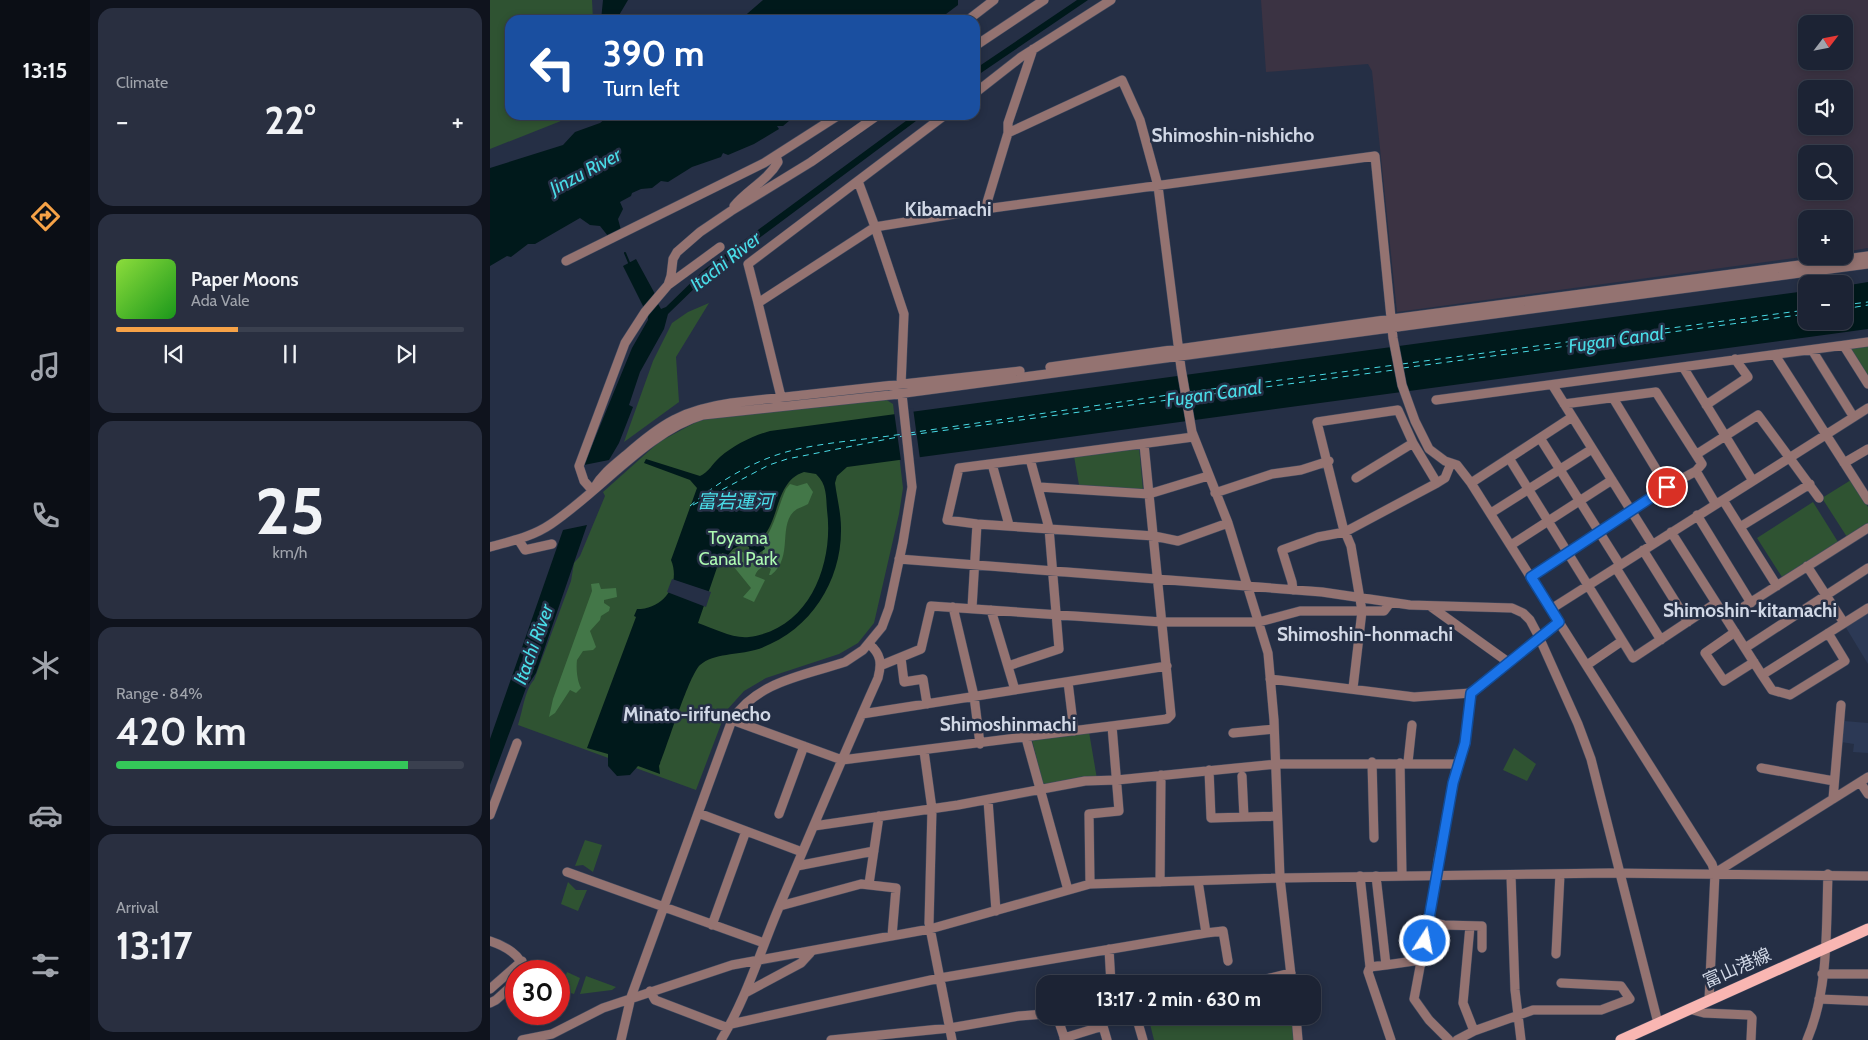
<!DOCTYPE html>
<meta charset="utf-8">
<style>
body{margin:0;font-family:Cabin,"Noto Sans JP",sans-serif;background:#292f40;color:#f1f3f6;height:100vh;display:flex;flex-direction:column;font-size:19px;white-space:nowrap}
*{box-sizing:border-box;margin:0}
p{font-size:16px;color:#a0a4ac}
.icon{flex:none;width:28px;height:28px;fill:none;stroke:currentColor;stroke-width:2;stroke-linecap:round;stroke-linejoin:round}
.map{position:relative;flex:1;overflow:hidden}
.drawer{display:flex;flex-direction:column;gap:8px;padding:8px;background:#0f131d;width:400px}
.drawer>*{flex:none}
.banner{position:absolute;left:15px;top:15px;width:475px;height:105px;border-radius:15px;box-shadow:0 2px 8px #0003,0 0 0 1px #3a404f;background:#1a4fa0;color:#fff;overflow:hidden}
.needle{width:32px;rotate:58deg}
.tools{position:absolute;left:1308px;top:15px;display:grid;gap:10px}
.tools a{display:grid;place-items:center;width:55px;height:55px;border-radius:10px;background:#1c2334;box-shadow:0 2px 8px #0003,0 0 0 1px #3a404f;font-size:25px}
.speed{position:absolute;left:15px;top:960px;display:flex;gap:10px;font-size:25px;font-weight:700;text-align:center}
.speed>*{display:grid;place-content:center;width:65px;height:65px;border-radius:50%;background:#1c2334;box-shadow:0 2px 8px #0003,0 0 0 1px #3a404f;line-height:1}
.speed .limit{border:8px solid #d22;background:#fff;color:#111}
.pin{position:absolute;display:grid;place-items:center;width:42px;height:42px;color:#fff;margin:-21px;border:2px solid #fff;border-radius:50%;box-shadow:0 1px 5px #0007}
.me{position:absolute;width:55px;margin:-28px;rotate:11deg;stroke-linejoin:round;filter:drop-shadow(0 0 4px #0008)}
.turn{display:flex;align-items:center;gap:18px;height:105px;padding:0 15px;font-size:22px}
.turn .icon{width:65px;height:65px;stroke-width:2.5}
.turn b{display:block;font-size:35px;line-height:42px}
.big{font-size:38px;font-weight:700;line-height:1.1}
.drawer .card{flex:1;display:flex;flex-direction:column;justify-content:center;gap:8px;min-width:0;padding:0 18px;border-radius:15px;background:#292f40}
.drawer .dial{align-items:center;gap:0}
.dial b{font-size:65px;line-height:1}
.song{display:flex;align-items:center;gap:15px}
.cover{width:60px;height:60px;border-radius:8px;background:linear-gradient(135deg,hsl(90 70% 55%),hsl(120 70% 35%))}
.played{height:5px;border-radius:2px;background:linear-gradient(90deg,#f6a247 35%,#3a404f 35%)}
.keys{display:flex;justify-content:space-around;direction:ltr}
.heat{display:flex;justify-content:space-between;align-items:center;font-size:28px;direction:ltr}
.charge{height:8px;border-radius:4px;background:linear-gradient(90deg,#34c759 84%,#3a404f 0)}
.trip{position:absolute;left:546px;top:975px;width:285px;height:50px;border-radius:15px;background:#1c2334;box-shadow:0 2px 8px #0003,0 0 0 1px #3a404f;font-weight:700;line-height:50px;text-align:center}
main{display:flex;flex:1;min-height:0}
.menu{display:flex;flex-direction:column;width:90px;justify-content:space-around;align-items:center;background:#0b0e15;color:#a0a4ac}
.menu .icon{width:35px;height:35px}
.menu .selected{color:#f6a247}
.menu b{font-size:22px;color:#f1f3f6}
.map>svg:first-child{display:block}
.industrial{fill:#3b3343;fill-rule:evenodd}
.built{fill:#2c3955}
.green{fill:#2f5332}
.forest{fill:#437748}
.water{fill:#00191b;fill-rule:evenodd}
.pier{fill:#252f45}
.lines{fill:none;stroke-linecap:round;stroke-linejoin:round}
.stream{stroke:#00191b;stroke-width:2}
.ferry{stroke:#49dce7;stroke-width:1;stroke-dasharray:6 5;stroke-linecap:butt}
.minor-casing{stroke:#414a5f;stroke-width:10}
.major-casing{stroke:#414a5f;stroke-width:12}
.minor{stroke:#947371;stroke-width:9}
.major{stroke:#f9b6b2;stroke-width:11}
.route-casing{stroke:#114b97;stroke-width:12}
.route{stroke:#1a73e8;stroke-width:9}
.labels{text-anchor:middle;stroke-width:5;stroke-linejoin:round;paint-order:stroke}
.park-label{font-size:18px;fill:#adfab2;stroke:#252f45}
.street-label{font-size:18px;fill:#d1d8e6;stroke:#252f45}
.neighbourhood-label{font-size:19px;font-weight:bold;fill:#d1d8e6;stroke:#252f45}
.water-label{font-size:19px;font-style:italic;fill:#49dce7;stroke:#252f45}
</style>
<main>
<nav class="menu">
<b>13:15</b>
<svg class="icon selected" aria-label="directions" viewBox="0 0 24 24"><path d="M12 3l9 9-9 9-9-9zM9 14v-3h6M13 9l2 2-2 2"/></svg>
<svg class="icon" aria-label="music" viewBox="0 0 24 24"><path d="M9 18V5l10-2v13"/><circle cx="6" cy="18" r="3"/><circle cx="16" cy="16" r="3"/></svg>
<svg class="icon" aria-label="phone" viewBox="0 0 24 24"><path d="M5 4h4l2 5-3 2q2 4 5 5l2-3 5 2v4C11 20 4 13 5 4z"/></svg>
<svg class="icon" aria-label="climate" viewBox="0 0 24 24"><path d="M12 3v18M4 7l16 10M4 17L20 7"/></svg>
<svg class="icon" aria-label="car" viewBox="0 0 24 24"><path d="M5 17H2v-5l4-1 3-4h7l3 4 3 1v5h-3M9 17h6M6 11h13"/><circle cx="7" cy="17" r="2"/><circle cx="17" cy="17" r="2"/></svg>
<svg class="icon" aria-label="filters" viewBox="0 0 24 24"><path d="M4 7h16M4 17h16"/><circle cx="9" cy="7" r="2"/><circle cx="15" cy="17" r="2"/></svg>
</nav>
<section class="drawer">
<div class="card"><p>Climate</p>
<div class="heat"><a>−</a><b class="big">22°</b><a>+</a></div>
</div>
<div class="card">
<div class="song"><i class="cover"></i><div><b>Paper Moons</b><p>Ada Vale</p></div></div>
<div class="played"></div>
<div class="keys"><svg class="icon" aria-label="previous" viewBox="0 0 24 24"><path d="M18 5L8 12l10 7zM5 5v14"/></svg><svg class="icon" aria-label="pause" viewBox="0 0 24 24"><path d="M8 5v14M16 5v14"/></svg><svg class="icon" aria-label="next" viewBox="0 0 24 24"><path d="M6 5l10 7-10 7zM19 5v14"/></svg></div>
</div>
<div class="card dial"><b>25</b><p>km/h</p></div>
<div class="card"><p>Range · 84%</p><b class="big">420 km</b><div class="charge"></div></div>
<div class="card"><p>Arrival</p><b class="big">13:17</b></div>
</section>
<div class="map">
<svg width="1378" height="1040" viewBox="0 0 1378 1040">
<rect width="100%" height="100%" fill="#252f45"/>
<path class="industrial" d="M771,0H1378V248L1354,252V219H1316V256H1319L907,312L882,71L878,64L776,72ZM1316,24H1354V61H1316ZM1316,89H1354V126H1316ZM1316,154H1354V191H1316Z"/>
<path class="built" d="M1378,611V664L1355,626Z
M1354,721L1378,723V753L1363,752L1364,744L1351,742Z"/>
<path class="green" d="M0,0H102L103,20H20V115H86L0,149Z
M219,303L186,357L189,402L134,442L163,361L182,323L198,312Z
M1378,346V380L1360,348Z
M395,399L403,404L413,488L409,514L384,623L368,643L349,654L276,678L254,691L236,711L206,790L28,725C33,710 35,689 44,680L81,581L84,563L90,556L115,496L113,492L169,442L208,421L238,415Z
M649,447L653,490L589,485L584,456Z
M1361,480L1378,507V524L1357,537L1332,498Z
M1323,502L1348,542L1292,577L1267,538Z
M599,732L607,779L554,788L542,740Z
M1024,748L1046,764L1037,781L1013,770Z
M95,840L112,845L103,872L93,865L85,866Z
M78,882L86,890H97L88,911L71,904Z
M77,972L90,978L84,994L70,990Z
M96,976L126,987L122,990L90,994Z
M658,1016H801L804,1040H664Z"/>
<path class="forest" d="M317,483L323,492L318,504C315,506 311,507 307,509C286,523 305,557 281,575H279L281,569C274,564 267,569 265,576L275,580L264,602L253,597L261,588L244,567L231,564L234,555L239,557L242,552H253L261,561L268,564L276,561L273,556L272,544C284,528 288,507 296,489L300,484L307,486Z
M109,583L111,589L126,588L127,597L114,600V603L120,607L119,611L111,616L110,620L100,631L106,647L103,650L93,651L87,660C86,668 87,681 91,688L86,693L80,690L65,713L59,717L63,699L102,591L101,584Z"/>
<path class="water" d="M113,0H138L128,17L131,20H111Z
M273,0H468V5L448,20H250Z
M587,0H598L485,77V69Z
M120,115H306L293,126H287L289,129L264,144L238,155L233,153L231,157L202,167L178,182L171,181L162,188L151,189L142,193L141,196L130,202L133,209L128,219L131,230L118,236L110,226L100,225L90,218L45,244H38L21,257L17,256L0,266V168L73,145L85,132L110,123Z
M424,115H434L213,280L178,314L174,329L150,372L139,405L143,407L129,443L119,460L94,465L142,348L158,320V315L167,302L171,309L176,307L215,269Z
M146,259L165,294L154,308L133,266Z
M1378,282V329L357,467L347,476L345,483C347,498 351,513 351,528C352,583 318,634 265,650C248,655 224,653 210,665C199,675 177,747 169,766L170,774L148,766L140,775L127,776L118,766V754L97,748L146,617L144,616L147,609C174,609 191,584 181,560L207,488L200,480L154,463L156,459L210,476C218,473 223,463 230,457C244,445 262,436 280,431L1316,291V321H1354V286ZM314,472L326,474C337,484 336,497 337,510C344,563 320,629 259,637C243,639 223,628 208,623L232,553L238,555L243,549L253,544L259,547L260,556L268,564L274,559L269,553L275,549L273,543L268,541C291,525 283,482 314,472Z
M97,525L46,673L36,688L0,785V739L73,530Z"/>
<path class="pier" d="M423,408L430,459L411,461L404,411Z
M182,579L221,592L216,607L177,592Z"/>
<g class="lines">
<path class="stream" d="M135,253L140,265"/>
<path class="ferry" d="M1354,305L1378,302
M1354,309L1378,305
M912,364L1316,310
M913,368L1316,314
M699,392L905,365
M700,397L904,370
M419,433L692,393
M420,435L693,398
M203,505L279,465L297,459L413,436
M200,506C226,483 261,462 296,452C333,442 374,440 413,434"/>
<defs>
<path id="minor" d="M478,20L504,0
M485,46L554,0
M485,93L531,57L621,0
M518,133L632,80L650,120L668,186L691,368L702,432L738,523L778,653L784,720L790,878L802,984
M244,206C257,190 278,180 288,162L286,156
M495,209L518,133V123L543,49
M76,261L274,163L349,115
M178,285L230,247
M268,303L258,264L455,115
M1354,346L1378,384
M1322,350L1363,416
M1285,355L1378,500
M560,367L902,319L1378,256
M1193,367L1263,481
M1063,386L1162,544
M1123,398L1177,487
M946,400L1378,342
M293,405L268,303L385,227L495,209L885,156L903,338L912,385L925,421L939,449L955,461L967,465L981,483L1222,864L1225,873L1219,1000
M1216,405L1258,377L1245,359
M703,437L469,468L457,520L487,524L664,536L688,541L738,523
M1050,438L1130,565
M1207,454L1268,415L1329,498
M1019,458L1143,658L1226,603
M1354,463L1378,449
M502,464L519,525
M1206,471L1225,503
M866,478L923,443
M981,483L1082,417
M549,487L659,494L718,476
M104,488C112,474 124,465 136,455C172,423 193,410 241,403L530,371
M102,490L94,481L89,466L135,343L155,312L178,285L181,276L183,259L187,252L210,232L241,211L321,162L388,115
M725,493L782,474L811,470L839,461
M1233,500L1287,586
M1001,513L1102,449
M1207,515L1261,603
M1250,527L1320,484
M1181,532L1272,675L1378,608
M28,539L35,550L62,544
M1021,545L1122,480
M0,547C21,541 42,537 61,524C109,492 158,431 213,415L400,395L1378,264
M1153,550L1198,622
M409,559L832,592L920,605L1022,608L1033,613L1040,620L1049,637L1088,724L1101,759L1168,1023
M1317,566L1354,623
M1126,568L1171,640
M1041,577L1177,487L1206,471L1212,464L1166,392L1074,404
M803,590L802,582L792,550L828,537L855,532L947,483L955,478L961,463
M940,606L1018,662
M463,607L484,696L490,744
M482,608L487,524
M1061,609L1378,408
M501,610L525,690
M1236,618L1378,528
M1245,632L1215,653L1234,681L1264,662
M1255,648L1378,568
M411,658L414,682L433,679L437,704
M392,665L431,649L441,606L672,622H769L810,611H894L900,603
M1097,665L1132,641
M518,666L569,649L559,528L540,459
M1272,675L1282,690L1300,695L1355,661L1338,633
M780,679L924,697L981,693L1069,622
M578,682L584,731
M863,688L872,611L861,546L853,527L827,422L908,410L923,443L947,483
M372,714L677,666
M242,720L352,760L677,719L681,715L654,444
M743,733L784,729
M536,738L578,890
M434,751L442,809L439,923L462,1040
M882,762L884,838
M918,762L922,725
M910,763L912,876
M1271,768L1344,781
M719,770L721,818L787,816
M752,776L754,817
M1370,782L1378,794
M1343,799L1351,705
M498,800L506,911
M208,813L312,852
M289,814L314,746
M0,815L27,743
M324,826L468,805L595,781L627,780L786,764H967
M307,866L384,851
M77,872L274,943
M1225,873L1378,777
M870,876L880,967L896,965L886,876
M1021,876L1025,990L1031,1040
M670,882L671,775
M379,884L389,816
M600,884L599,814L629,811L622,726
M290,906L371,884L406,888L402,936
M939,922L954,925L992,926V948
M222,925L256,831
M716,933L733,931L738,961
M0,941C13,945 34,956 33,971
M619,949L621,984
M1066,954L1070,874
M896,965L931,960
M880,967L878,972L901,1040
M1332,974H1378
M724,984L776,979L801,973
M0,989L32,961
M160,991L165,1000L238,1028
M255,993L311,963L322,951
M1329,999L1378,1001
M0,1003L6,1000L26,982
M1199,1009L1214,1013L1259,1015L1262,1018L1261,1040
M567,1016L575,1040
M610,1016L617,1040
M646,1016L653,1040
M806,1016L808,1040
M241,1024L450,978L716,933L708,881
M984,1031L1043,1010H1111L1140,999L1131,986L1071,983
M574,1038L613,1026
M32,1040L62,1034L113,1008L242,965L440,929L600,884L790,878L1119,873L1378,876
M131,1040L141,997L242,720C268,681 313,676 355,662L373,650L392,627L399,608L413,542L422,487L411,385L414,314L385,227L368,181
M231,1040C256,999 269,955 287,912C320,834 353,756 388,678C392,663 391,654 379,644
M341,1040L460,1028L529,1016L555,1014
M959,1040L939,1020L924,999L947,876L948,861L967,764L975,743L981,693
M967,1040L984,1031L973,1003L980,926
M1317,1040C1339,989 1336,928 1338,874"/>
<path id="major" d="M1131,1040L1378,929"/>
</defs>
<use href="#minor" class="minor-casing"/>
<use href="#major" class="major-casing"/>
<use href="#minor" class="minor"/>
<use href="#major" class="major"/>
</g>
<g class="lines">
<defs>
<path id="route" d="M935,941L963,783L975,743L981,693L1069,622L1041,577L1177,487"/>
</defs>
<use href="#route" class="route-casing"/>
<use href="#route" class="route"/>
</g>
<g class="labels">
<g class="park-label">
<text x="248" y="544">Toyama<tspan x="248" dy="21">Canal Park</tspan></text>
</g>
<g class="street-label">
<text transform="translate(1247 968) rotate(-24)" y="6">富山港線</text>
</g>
<g class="neighbourhood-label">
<text x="743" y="142">Shimoshin-nishicho</text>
<text x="458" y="216">Kibamachi</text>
<text x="1260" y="617">Shimoshin-kitamachi</text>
<text x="875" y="641">Shimoshin-honmachi</text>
<text x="207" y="721">Minato-irifunecho</text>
<text x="518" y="731">Shimoshinmachi</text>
</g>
<g class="water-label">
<text transform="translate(95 171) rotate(-28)" y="7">Jinzu River</text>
<text transform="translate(235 261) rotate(-38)" y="7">Itachi River</text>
<text transform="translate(1126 339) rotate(-8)" y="7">Fugan Canal</text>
<text transform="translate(724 393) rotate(-8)" y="7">Fugan Canal</text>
<text x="245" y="508">富岩運河</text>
<text transform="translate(43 644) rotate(-70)" y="7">Itachi River</text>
</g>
</g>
</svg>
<div class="tools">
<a><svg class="needle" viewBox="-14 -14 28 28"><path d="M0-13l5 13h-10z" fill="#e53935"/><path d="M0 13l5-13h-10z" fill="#a0a4ac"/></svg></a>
<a><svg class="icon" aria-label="sound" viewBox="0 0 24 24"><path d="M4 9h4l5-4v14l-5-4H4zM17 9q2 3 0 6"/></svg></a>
<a><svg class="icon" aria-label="search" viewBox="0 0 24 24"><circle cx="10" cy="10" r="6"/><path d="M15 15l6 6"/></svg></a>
<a>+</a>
<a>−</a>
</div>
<div class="speed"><div class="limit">30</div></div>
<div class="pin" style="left:1177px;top:487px;background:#d93025"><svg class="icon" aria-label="arrive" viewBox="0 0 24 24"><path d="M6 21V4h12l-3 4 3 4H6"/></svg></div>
<svg class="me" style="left:935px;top:941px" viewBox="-20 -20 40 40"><circle r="17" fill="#1a73e8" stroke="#fff" stroke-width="3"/><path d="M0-11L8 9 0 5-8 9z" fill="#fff"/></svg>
<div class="trip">13:17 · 2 min · 630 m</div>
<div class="banner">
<div class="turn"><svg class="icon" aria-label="left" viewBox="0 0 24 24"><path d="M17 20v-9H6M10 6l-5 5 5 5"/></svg><div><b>390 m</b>Turn left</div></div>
</div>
</div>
</main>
